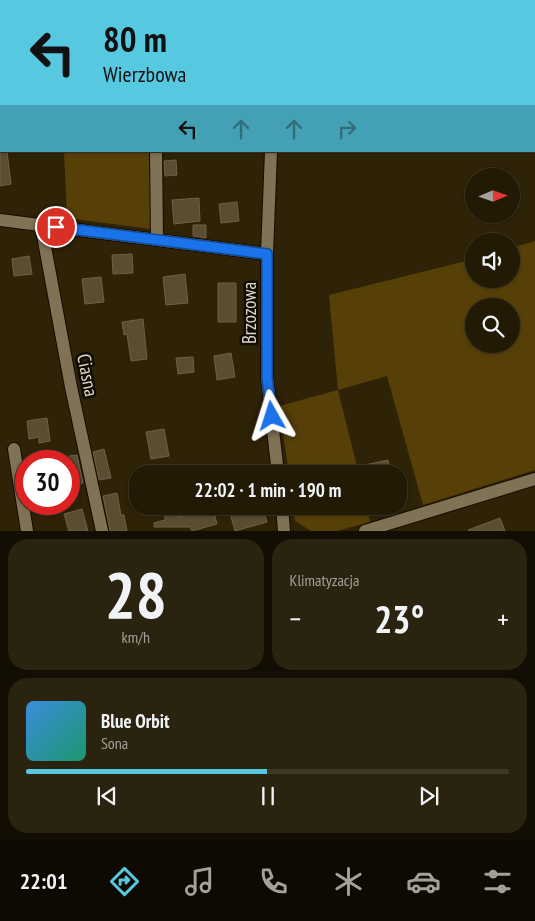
<!DOCTYPE html>
<html lang="pl">
<meta charset="utf-8">
<style>
body{margin:0;font-family:"PT Sans Narrow",sans-serif;background:#2a230f;color:#f1f3f6;height:100vh;display:flex;flex-direction:column;font-size:19px;white-space:nowrap}
*{box-sizing:border-box;margin:0}
p{font-size:16px;color:#a2a19a}
.icon{flex:none;width:28px;height:28px;fill:none;stroke:currentColor;stroke-width:2;stroke-linecap:round;stroke-linejoin:round}
.map{position:relative;height:531px;overflow:hidden}
.details{display:flex;flex-direction:column;gap:8px;padding:8px;background:#130e03;flex:1}
.details>*{flex:none}
.guide{position:absolute;left:0px;top:0px;width:535px;height:152px;box-shadow:0 1px 4px #0004,0 0 0 1px #3f3827;background:#56c9e1;color:#111;overflow:hidden}
.needle{width:32px;rotate:88deg}
.buttons{position:absolute;left:465px;top:168px;display:grid;gap:10px}
.buttons a{display:grid;place-items:center;width:55px;height:55px;border-radius:50%;background:#221a05;box-shadow:0 1px 4px #0004,0 0 0 1px #3f3827;font-size:25px}
.speed{position:absolute;left:15px;top:450px;display:flex;gap:10px;font-size:25px;font-weight:700;text-align:center}
.speed>*{display:grid;place-content:center;width:65px;height:65px;border-radius:50%;background:#221a05;box-shadow:0 1px 4px #0004,0 0 0 1px #3f3827;line-height:1}
.speed .limit{border:8px solid #d22;background:#fff;color:#111}
.pin{position:absolute;display:grid;place-items:center;width:42px;height:42px;color:#fff;margin:-21px;border:2px solid #fff;border-radius:50%;box-shadow:0 1px 5px #0007}
.me{position:absolute;width:55px;margin:-28px;rotate:354deg;stroke-linejoin:round;filter:drop-shadow(0 0 4px #0008)}
.turn{display:flex;align-items:center;gap:18px;height:105px;padding:0 20px;font-size:22px}
.turn .icon{width:65px;height:65px;stroke-width:2.5}
.turn b{display:block;font-size:35px;line-height:42px}
.lanes{display:flex;align-items:center;height:48px;padding:0 20px;background:#0003;justify-content:center;gap:25px;direction:ltr}
.lanes .off{opacity:.35}
.big{font-size:38px;font-weight:800;line-height:1.1}
.details .tile{flex:1;display:flex;flex-direction:column;justify-content:center;gap:8px;min-width:0;padding:0 18px;border-radius:20px;background:#2a230f}
.details .dial{align-items:center;gap:0}
.dial b{font-size:65px;line-height:1}
.song{display:flex;align-items:center;gap:15px}
.cover{width:60px;height:60px;border-radius:8px;background:linear-gradient(135deg,hsl(210 70% 55%),hsl(160 70% 35%))}
.played{height:5px;border-radius:2px;background:linear-gradient(90deg,#56c9e1 50%,#3f3827 50%)}
.keys{display:flex;justify-content:space-around;direction:ltr}
.heat{display:flex;justify-content:space-between;align-items:center;font-size:28px;direction:ltr}
.details .tiles{flex:1;display:grid;gap:8px;grid-template-columns:1fr 1fr}
.tile:last-child{grid-column:span 2}
.trip{position:absolute;left:129px;top:465px;width:278px;height:50px;border-radius:20px;background:#221a05;box-shadow:0 1px 4px #0004,0 0 0 1px #3f3827;font-weight:800;line-height:50px;text-align:center}
.menu{display:flex;height:80px;justify-content:space-around;align-items:center;background:#0e0a02;color:#a2a19a}
.menu .icon{width:35px;height:35px}
.menu .active{color:#56c9e1}
.menu b{font-size:22px;color:#f1f3f6}
.map>svg:first-child{display:block}
.green{fill:#574008;fill-rule:evenodd}
.building{fill:#5a4d32;stroke:#6f6145}
.lines{fill:none;stroke-linecap:round;stroke-linejoin:round}
.minor-casing{stroke:#160b00;stroke-width:14}
.minor{stroke:#7f7255;stroke-width:12}
.route-casing{stroke:#114b97;stroke-width:12}
.route{stroke:#1a73e8;stroke-width:9}
.labels{text-anchor:middle;stroke-width:5;stroke-linejoin:round;paint-order:stroke}
.street-label{font-size:19px;fill:#ded6c7;stroke:#110c03}
</style>
<div class="map">
<svg width="535" height="531" viewBox="0 0 535 531">
<rect width="100%" height="100%" fill="#2e2207"/>
<path class="green" d="M64,151H150V229L67,218Z
M535,241V470L423,505L387,376L338,390L359,474H289L279,406L338,390L329,295L474,259V279H511V248ZM474,306H511V344H474Z
M293,506H366L370,522L337,531H311L295,521Z"/>
<path class="building" d="M0,149L1,151H7L11,184L0,186Z
M176,160L177,175L165,176L164,161Z
M199,198L200,221L174,224L172,200Z
M237,202L239,221L221,223L219,204Z
M193,225H206V238L193,236Z
M132,254L133,273L113,274L112,255Z
M29,256L32,274L14,276L12,259Z
M185,274L188,303L166,305L163,277Z
M101,277L104,302L85,304L82,279Z
M218,283H236V322H218Z
M143,319L147,359L131,361L127,334L124,335L122,322Z
M231,353L235,377L217,380L214,356Z
M193,357L194,372L178,374L176,358Z
M47,418L50,441L39,443V437L29,439L27,421Z
M164,429L169,456L151,459L146,432Z
M104,449L111,478L99,480L93,452Z
M77,455L83,483L69,485V456Z
M388,460L391,474H347L346,469Z
M117,493L121,515H124L127,531H110L103,496Z
M253,506H262L267,522L235,531L230,513Z
M213,508L217,524L192,531L190,527H154V523L165,520V509H178V517Z
M82,509L88,531H69L64,514Z
M500,518L505,531H469L468,530Z"/>
<g class="lines">
<defs>
<path id="minor" d="M154,0V1
M277,1V0
M156,151L157,239
M271,151L267,254V377L278,474
M0,220L267,254
M41,225L71,387L102,531
M14,449L27,531
M282,506L284,531
M365,531L535,479"/>
</defs>
<use href="#minor" class="minor-casing"/>
<use href="#minor" class="minor"/>
</g>
<g class="lines">
<defs>
<path id="route" d="M56,227L267,254V377L272,416"/>
</defs>
<use href="#route" class="route-casing"/>
<use href="#route" class="route"/>
</g>
<g class="labels">
<g class="street-label">
<text transform="translate(249 313) rotate(-90)" y="7">Brzozowa</text>
<text transform="translate(88 375) rotate(79)" y="7">Ciasna</text>
</g>
</g>
</svg>
<div class="buttons">
<a><svg class="needle" viewBox="-14 -14 28 28"><path d="M0-13l5 13h-10z" fill="#e53935"/><path d="M0 13l5-13h-10z" fill="#a2a19a"/></svg></a>
<a><svg class="icon" aria-label="sound" viewBox="0 0 24 24"><path d="M4 9h4l5-4v14l-5-4H4zM17 9q2 3 0 6"/></svg></a>
<a><svg class="icon" aria-label="search" viewBox="0 0 24 24"><circle cx="10" cy="10" r="6"/><path d="M15 15l6 6"/></svg></a>
</div>
<div class="speed"><div class="limit">30</div></div>
<div class="pin" style="left:56px;top:227px;background:#d93025"><svg class="icon" aria-label="arrive" viewBox="0 0 24 24"><path d="M6 21V4h12l-3 4 3 4H6"/></svg></div>
<svg class="me" style="left:272px;top:416px" viewBox="-20 -20 40 40"><path d="M0-17L14 15 0 8-14 15z" fill="#1a73e8" stroke="#fff" stroke-width="4"/></svg>
<div class="trip">22:02 · 1 min · 190 m</div>
<div class="guide">
<div class="turn"><svg class="icon" aria-label="left" viewBox="0 0 24 24"><path d="M17 20v-9H6M10 6l-5 5 5 5"/></svg><div><b>80 m</b>Wierzbowa</div></div>
<div class="lanes"><svg class="icon" aria-label="left" viewBox="0 0 24 24"><path d="M17 20v-9H6M10 6l-5 5 5 5"/></svg><svg class="icon off" aria-label="ahead" viewBox="0 0 24 24"><path d="M12 20V5M6 11l6-6 6 6"/></svg><svg class="icon off" aria-label="ahead" viewBox="0 0 24 24"><path d="M12 20V5M6 11l6-6 6 6"/></svg><svg class="icon off" aria-label="right" viewBox="0 0 24 24"><path d="M7 20v-9h11M14 6l5 5-5 5"/></svg></div>
</div>
</div>
<section class="details">
<div class="tiles">
<div class="tile dial"><b>28</b><p>km/h</p></div>
<div class="tile"><p>Klimatyzacja</p>
<div class="heat"><a>−</a><b class="big">23°</b><a>+</a></div>
</div>
<div class="tile">
<div class="song"><i class="cover"></i><div><b>Blue Orbit</b><p>Sona</p></div></div>
<div class="played"></div>
<div class="keys"><svg class="icon" aria-label="previous" viewBox="0 0 24 24"><path d="M18 5L8 12l10 7zM5 5v14"/></svg><svg class="icon" aria-label="pause" viewBox="0 0 24 24"><path d="M8 5v14M16 5v14"/></svg><svg class="icon" aria-label="next" viewBox="0 0 24 24"><path d="M6 5l10 7-10 7zM19 5v14"/></svg></div>
</div>
</div>
</section>
<nav class="menu">
<b>22:01</b>
<svg class="icon active" aria-label="directions" viewBox="0 0 24 24"><path d="M12 3l9 9-9 9-9-9zM9 14v-3h6M13 9l2 2-2 2"/></svg>
<svg class="icon" aria-label="music" viewBox="0 0 24 24"><path d="M9 18V5l10-2v13"/><circle cx="6" cy="18" r="3"/><circle cx="16" cy="16" r="3"/></svg>
<svg class="icon" aria-label="phone" viewBox="0 0 24 24"><path d="M5 4h4l2 5-3 2q2 4 5 5l2-3 5 2v4C11 20 4 13 5 4z"/></svg>
<svg class="icon" aria-label="climate" viewBox="0 0 24 24"><path d="M12 3v18M4 7l16 10M4 17L20 7"/></svg>
<svg class="icon" aria-label="car" viewBox="0 0 24 24"><path d="M5 17H2v-5l4-1 3-4h7l3 4 3 1v5h-3M9 17h6M6 11h13"/><circle cx="7" cy="17" r="2"/><circle cx="17" cy="17" r="2"/></svg>
<svg class="icon" aria-label="filters" viewBox="0 0 24 24"><path d="M4 7h16M4 17h16"/><circle cx="9" cy="7" r="2"/><circle cx="15" cy="17" r="2"/></svg>
</nav>
